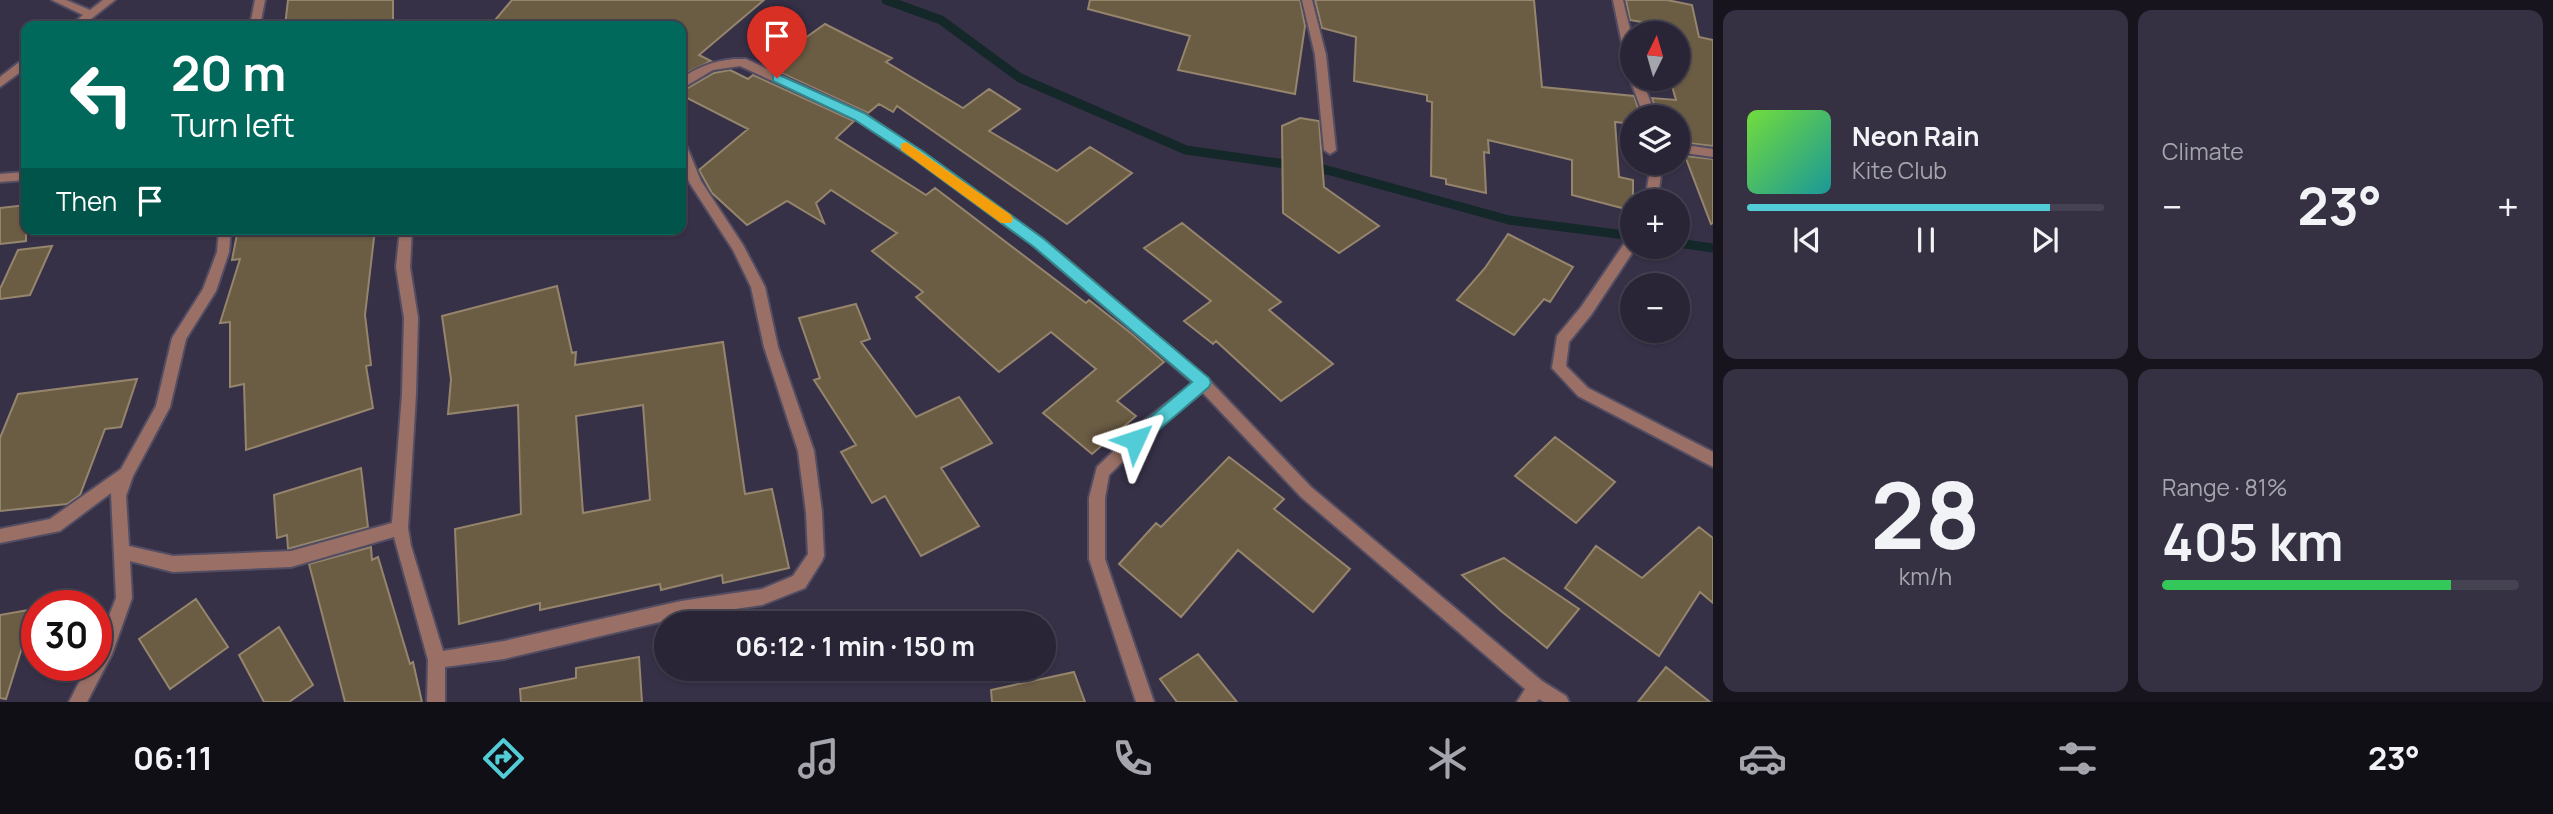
<!DOCTYPE html>
<meta charset="utf-8">
<style>
body{margin:0;font-family:Manrope,sans-serif;background:#353142;color:#f1f3f6;height:100vh;display:flex;flex-direction:column;font-size:26px;white-space:nowrap}
*{box-sizing:border-box;margin:0}
p{font-size:23px;color:#a5a5ad}
.icon{flex:none;width:38px;height:38px;fill:none;stroke:currentColor;stroke-width:2;stroke-linecap:round;stroke-linejoin:round}
.map{position:relative;flex:1;overflow:hidden}
.sheet{display:flex;flex-direction:column;gap:10px;padding:10px;background:#17141e;width:840px}
.sheet>*{flex:none}
.banner{position:absolute;left:21px;top:21px;width:665px;height:214px;border-radius:14px;box-shadow:0 2px 5px #0004,0 0 0 2px #454251;background:#00695c;color:#fff;overflow:hidden}
.needle{width:46px;rotate:5deg}
.buttons{position:absolute;left:1620px;top:21px;display:grid;gap:14px}
.buttons a{display:grid;place-items:center;width:70px;height:70px;border-radius:50%;background:#292536;box-shadow:0 2px 5px #0004,0 0 0 2px #454251;font-size:35px}
.speed{position:absolute;left:21px;top:590px;display:flex;gap:14px;font-size:35px;font-weight:700;text-align:center}
.speed>*{display:grid;place-content:center;width:91px;height:91px;border-radius:50%;background:#292536;box-shadow:0 2px 5px #0004,0 0 0 2px #454251;line-height:1}
.speed .limit{border:10px solid #d22;background:#fff;color:#111}
.pin{position:absolute;display:grid;place-items:center;width:60px;height:60px;color:#fff;margin:-72px -30px;border-radius:50% 50% 50% 0;rotate:-45deg;box-shadow:0 0 7px #0007}
.pin .icon{rotate:45deg}
.me{position:absolute;width:77px;margin:-38px;rotate:48deg;stroke-linejoin:round;filter:drop-shadow(0 0 5px #0008)}
.turn{display:flex;align-items:center;gap:24px;height:147px;padding:0 35px;font-size:32px}
.turn .icon{width:91px;height:91px;stroke-width:2.5}
.turn b{display:block;font-size:49px;line-height:60px}
.then{display:flex;align-items:center;height:66px;padding:0 35px;background:#0003;gap:14px;font-size:26px}
.big{font-size:52px;font-weight:700;line-height:1.1}
.sheet .tile{flex:1;display:flex;flex-direction:column;justify-content:center;gap:10px;min-width:0;padding:0 24px;border-radius:14px;background:#353142}
.sheet .dial{align-items:center;gap:0}
.dial b{font-size:91px;line-height:1}
.song{display:flex;align-items:center;gap:21px}
.cover{width:84px;height:84px;border-radius:10px;background:linear-gradient(135deg,hsl(100 70% 55%),hsl(180 70% 35%))}
.played{height:7px;border-radius:4px;background:linear-gradient(90deg,#52ccd6 85%,#454251 85%)}
.keys{display:flex;justify-content:space-around;direction:ltr}
.heat{display:flex;justify-content:space-between;align-items:center;font-size:38px;direction:ltr}
.charge{height:10px;border-radius:5px;background:linear-gradient(90deg,#34c759 81%,#454251 0)}
.sheet .tiles{flex:1;display:grid;gap:10px;grid-template-columns:repeat(2,1fr)}
.trip{position:absolute;left:654px;top:611px;width:402px;height:70px;border-radius:35px;background:#292536;box-shadow:0 2px 5px #0004,0 0 0 2px #454251;font-weight:700;line-height:70px;text-align:center}
.tab-bar{display:flex;height:112px;justify-content:space-around;align-items:center;background:#100f16;color:#a5a5ad}
.tab-bar .icon{width:49px;height:49px}
.tab-bar .on{color:#52ccd6}
.tab-bar b{font-size:32px;color:#f1f3f6}
main{display:flex;flex:1;min-height:0}
.map>svg:first-child{display:block}
.lines{fill:none;stroke-linecap:round;stroke-linejoin:round}
.stream{stroke:#142729;stroke-width:9}
.building{fill:#6b5c44;stroke:#95856c;stroke-width:2;fill-rule:evenodd}
.street-casing{stroke:#534d63;stroke-width:4}
.street{fill:#9a7066;fill-rule:evenodd}
.route{fill:#52ccd6;stroke:#35858b;stroke-width:2}
.slow{fill:#f59e0b}
</style>
<main>
<div class="map">
<svg width="1713" height="702" viewBox="0 0 1713 702">
<rect width="100%" height="100%" fill="#373148"/>
<g class="lines">
<path class="stream" d="M886,0L941,20L1020,78L1186,150L1327,170L1509,220L1633,236
M1678,243L1713,248"/>
</g>
<path class="building" d="M288,0H393V26H348V20L307,26H285Z
M512,0H764L699,55L711,61L681,76V26H490Z
M1090,0H1300L1305,26L1295,94L1178,70L1190,36L1088,9Z
M1315,0H1534L1542,87L1634,96L1641,117H1633V124L1615,122L1619,177L1633,180V211L1572,195V160L1488,140L1489,153L1484,152L1486,193L1446,184V179L1431,176L1432,102L1427,101V95L1354,81L1356,37L1322,28Z
M1626,0H1667L1692,5L1699,37L1713,40V146L1679,142L1678,117H1658L1652,98L1676,100L1670,79H1678V33H1655L1652,24L1630,20Z
M825,24L892,58L886,62L963,108L989,89L1020,109L989,131L1057,171L1090,147L1132,173L1067,224L897,106L893,112L879,104L868,113L766,66Z
M730,70L748,79L753,75L854,121L836,138L926,195L935,188L1086,303L1089,300L1132,334L1164,362L1117,401L1136,416L1092,454L1043,413L1096,369L1051,332L999,372L916,297L923,292L872,251L897,233L831,190L816,203L824,223L787,201L747,225L712,193L699,170L748,129L681,95V92L714,73Z
M1300,118L1319,121L1324,187L1379,226L1339,253L1283,213L1282,126Z
M1685,156L1713,159V223L1711,224Z
M26,205V241L0,244V208Z
M1182,223L1281,302L1269,310L1333,364L1281,401L1216,341L1213,344L1184,321L1211,301L1144,248Z
M238,229H375L365,315L371,365L366,366L373,408L246,450L244,384L230,387V322L220,323L240,259L232,260Z
M1508,234L1573,267L1550,302L1544,299L1514,335L1457,300L1485,268Z
M52,246L30,295L0,299V289L18,250Z
M557,286L572,353L576,352L575,365L723,342L745,494L772,489L789,568L723,583L722,575L661,590L660,584L540,610V603L459,624L455,529L521,514L518,405L448,414L451,379L442,316ZM643,405L650,500L583,513L576,416Z
M856,304L870,339L861,342L916,417L959,397L992,443L941,468L979,526L921,556L885,496L872,503L841,452L856,445L814,380L820,378L799,318Z
M137,379L121,427L105,429L80,495L67,504L0,511V438L18,394Z
M1555,437L1615,482L1576,523L1515,476Z
M1229,457L1284,499L1274,509L1350,569L1313,612L1238,550L1181,617L1119,564L1156,523L1161,527Z
M361,468L368,527L291,548L288,549L287,535L277,538L274,495Z
M1699,527L1713,538V603L1700,592L1659,656L1565,588L1596,546L1642,578Z
M371,547L372,560L378,557L410,664L413,662L422,702H345L309,564Z
M1504,558L1579,609L1547,648L1501,611L1462,575Z
M196,599L228,647L170,689L139,639Z
M34,609L6,699L0,698V615Z
M279,627L313,685L289,702H264L239,655Z
M1198,654L1237,702H1177L1160,679Z
M639,657L642,702H521L520,689L576,678V668Z
M1666,667L1710,702H1638Z
M1074,672L1085,702H992L991,690Z"/>
<g class="lines">
<defs>
<path id="street" d="M52,0H66L90,10L103,0H115L82,26H70L83,15Z
M255,0H265L260,26H250Z
M1302,0H1312L1326,55L1336,150L1330,154L1324,150L1315,55Z
M1613,0H1623L1633,42V72L1627,68Z
M734,59H746L863,113L923,153L1044,240L1208,379L1311,487L1542,681L1566,696L1569,702H1544L1539,699L1536,702H1517L1525,689L1301,497L1202,392L1156,429L1109,475L1105,498V559L1154,702H1136L1089,559V498L1097,467L1146,419L1193,383L1034,246L915,159L855,119L740,66L713,70L681,89V79C697,67 714,61 734,59Z
M22,60H26V68L0,87V77Z
M1632,76L1633,79H1642L1656,117H1644L1630,79Z
M681,143L687,147L701,181L743,245L765,287L778,347L814,451L822,512L824,556L822,561L805,588L762,605L681,617L504,659L445,667V702H427L428,660L394,537L291,567L173,572L130,561L132,598L112,654L87,702H69L88,665H96V649L116,598L111,493L60,531L0,543V529L50,519L121,469L156,406L172,338L203,289L217,252L219,229H231L229,252L216,291L186,339L170,407L133,476L126,496L129,546L173,556L291,551L392,523L402,394L404,318L396,267L400,229H412L410,267L418,318L416,394L408,528L411,546L443,651L504,641L681,601L762,589L793,576L808,554L806,512L798,451L764,347L751,287L733,250L689,182L681,161Z
M1678,144L1713,149V157L1678,152Z
M1651,163H1663L1657,201H1645Z
M26,172V180L0,182V174Z
M1633,236V247H1636L1591,315L1569,342L1566,366L1588,388L1713,452V467L1578,396L1552,368L1557,336L1581,307L1628,238Z"/>
</defs>
<use href="#street" class="street-casing"/>
<use href="#street" class="street"/>
</g>
<path class="route" d="M777,74L864,113L924,152L1044,239L1209,378L1211,383L1209,387L1141,445L1135,448L1129,445L1126,440L1129,435L1192,382L1034,247L914,159L855,120L773,81V75Z"/>
<path class="slow" d="M906,142L1011,215L1013,219L1011,223H1001L901,150V144Z"/>
</svg>
<div class="buttons">
<a><svg class="needle" viewBox="-14 -14 28 28"><path d="M0-13l5 13h-10z" fill="#e53935"/><path d="M0 13l5-13h-10z" fill="#a5a5ad"/></svg></a>
<a><svg class="icon" aria-label="layers" viewBox="0 0 24 24"><path d="M12 4l9 5-9 5-9-5zM3 14l9 5 9-5"/></svg></a>
<a>+</a>
<a>−</a>
</div>
<div class="speed"><div class="limit">30</div></div>
<div class="pin" style="left:777px;top:78px;background:#d93025"><svg class="icon" aria-label="arrive" viewBox="0 0 24 24"><path d="M6 21V4h12l-3 4 3 4H6"/></svg></div>
<svg class="me" style="left:1135px;top:440px" viewBox="-20 -20 40 40"><path d="M0-17L14 15 0 8-14 15z" fill="#52ccd6" stroke="#fff" stroke-width="4"/></svg>
<div class="trip">06:12 · 1 min · 150 m</div>
<div class="banner">
<div class="turn"><svg class="icon" aria-label="left" viewBox="0 0 24 24"><path d="M17 20v-9H6M10 6l-5 5 5 5"/></svg><div><b>20 m</b>Turn left</div></div>
<div class="then">Then<svg class="icon" aria-label="arrive" viewBox="0 0 24 24"><path d="M6 21V4h12l-3 4 3 4H6"/></svg></div>
</div>
</div>
<section class="sheet">
<div class="tiles">
<div class="tile">
<div class="song"><i class="cover"></i><div><b>Neon Rain</b><p>Kite Club</p></div></div>
<div class="played"></div>
<div class="keys"><svg class="icon" aria-label="previous" viewBox="0 0 24 24"><path d="M18 5L8 12l10 7zM5 5v14"/></svg><svg class="icon" aria-label="pause" viewBox="0 0 24 24"><path d="M8 5v14M16 5v14"/></svg><svg class="icon" aria-label="next" viewBox="0 0 24 24"><path d="M6 5l10 7-10 7zM19 5v14"/></svg></div>
</div>
<div class="tile"><p>Climate</p>
<div class="heat"><a>−</a><b class="big">23°</b><a>+</a></div>
</div>
<div class="tile dial"><b>28</b><p>km/h</p></div>
<div class="tile"><p>Range · 81%</p><b class="big">405 km</b><div class="charge"></div></div>
</div>
</section>
</main>
<nav class="tab-bar">
<b>06:11</b>
<svg class="icon on" aria-label="directions" viewBox="0 0 24 24"><path d="M12 3l9 9-9 9-9-9zM9 14v-3h6M13 9l2 2-2 2"/></svg>
<svg class="icon" aria-label="music" viewBox="0 0 24 24"><path d="M9 18V5l10-2v13"/><circle cx="6" cy="18" r="3"/><circle cx="16" cy="16" r="3"/></svg>
<svg class="icon" aria-label="phone" viewBox="0 0 24 24"><path d="M5 4h4l2 5-3 2q2 4 5 5l2-3 5 2v4C11 20 4 13 5 4z"/></svg>
<svg class="icon" aria-label="climate" viewBox="0 0 24 24"><path d="M12 3v18M4 7l16 10M4 17L20 7"/></svg>
<svg class="icon" aria-label="car" viewBox="0 0 24 24"><path d="M5 17H2v-5l4-1 3-4h7l3 4 3 1v5h-3M9 17h6M6 11h13"/><circle cx="7" cy="17" r="2"/><circle cx="17" cy="17" r="2"/></svg>
<svg class="icon" aria-label="filters" viewBox="0 0 24 24"><path d="M4 7h16M4 17h16"/><circle cx="9" cy="7" r="2"/><circle cx="15" cy="17" r="2"/></svg>
<b>23°</b>
</nav>
